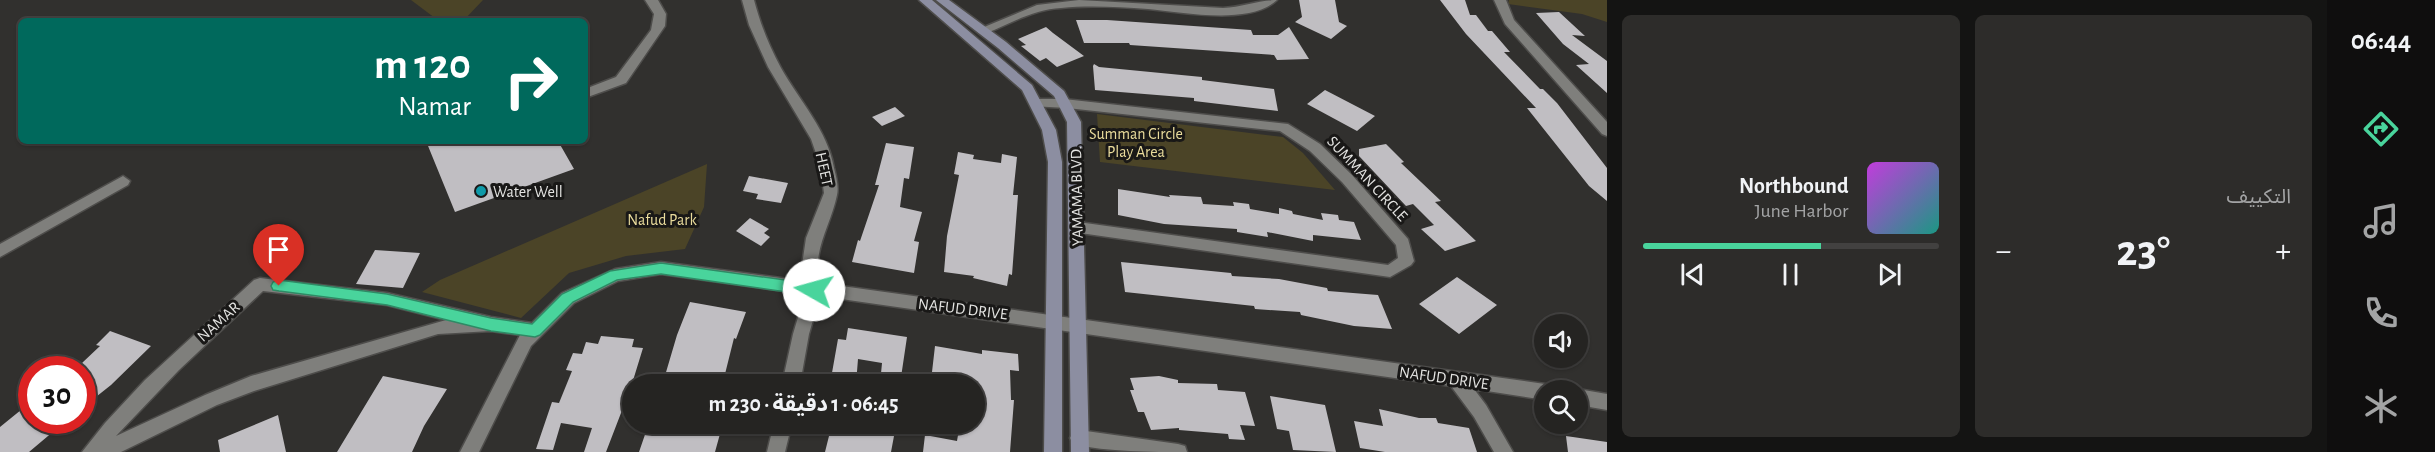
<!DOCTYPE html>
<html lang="ar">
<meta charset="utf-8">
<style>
body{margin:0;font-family:"Alegreya Sans","Noto Sans Arabic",sans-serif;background:#2d2c2a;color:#f1f3f6;direction:rtl;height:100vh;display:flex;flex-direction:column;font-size:22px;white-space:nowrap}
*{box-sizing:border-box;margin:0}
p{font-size:20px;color:#a3a4a5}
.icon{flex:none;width:33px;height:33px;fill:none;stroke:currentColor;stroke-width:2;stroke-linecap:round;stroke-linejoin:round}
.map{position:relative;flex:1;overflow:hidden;direction:ltr}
.side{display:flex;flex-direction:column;gap:15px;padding:15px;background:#141413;width:720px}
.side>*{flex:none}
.guide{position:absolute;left:18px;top:18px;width:570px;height:126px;border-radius:9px;box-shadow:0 2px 4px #0004,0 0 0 2px #424140;direction:rtl;background:#00695c;color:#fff;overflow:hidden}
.controls{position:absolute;left:1534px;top:314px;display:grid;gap:12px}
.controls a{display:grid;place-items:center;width:54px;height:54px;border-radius:50%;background:#252422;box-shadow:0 2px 4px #0004,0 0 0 2px #424140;font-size:30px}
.speed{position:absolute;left:18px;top:356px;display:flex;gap:12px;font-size:30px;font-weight:700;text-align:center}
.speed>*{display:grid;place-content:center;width:78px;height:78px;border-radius:50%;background:#252422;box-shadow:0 2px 4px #0004,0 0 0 2px #424140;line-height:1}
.speed .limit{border:9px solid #d22;background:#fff;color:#111}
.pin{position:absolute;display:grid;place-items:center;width:51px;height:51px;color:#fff;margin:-62px -26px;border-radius:50% 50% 50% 0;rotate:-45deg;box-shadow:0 0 6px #0007}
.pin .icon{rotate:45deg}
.me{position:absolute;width:66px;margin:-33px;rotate:277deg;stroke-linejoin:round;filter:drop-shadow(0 0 4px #0008)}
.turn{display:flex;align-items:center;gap:21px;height:126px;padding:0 18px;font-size:27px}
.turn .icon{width:78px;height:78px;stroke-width:2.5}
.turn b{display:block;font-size:42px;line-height:51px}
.big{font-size:45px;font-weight:700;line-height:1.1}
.side .tile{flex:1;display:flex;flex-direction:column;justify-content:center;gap:9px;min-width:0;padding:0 21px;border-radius:9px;background:#2d2c2a}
.song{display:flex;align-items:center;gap:18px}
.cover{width:72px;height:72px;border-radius:9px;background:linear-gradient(135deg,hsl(290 70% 55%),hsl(170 70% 35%))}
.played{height:6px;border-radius:3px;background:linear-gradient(90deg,#49d49c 60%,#424140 60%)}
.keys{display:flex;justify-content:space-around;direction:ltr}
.heat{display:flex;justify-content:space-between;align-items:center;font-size:33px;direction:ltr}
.side .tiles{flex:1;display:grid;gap:15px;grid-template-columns:repeat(2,1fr)}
.trip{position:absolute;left:622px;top:374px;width:363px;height:60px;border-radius:30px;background:#252422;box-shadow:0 2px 4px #0004,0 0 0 2px #424140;font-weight:700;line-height:60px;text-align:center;direction:rtl}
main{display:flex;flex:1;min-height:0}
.tabs{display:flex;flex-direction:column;width:108px;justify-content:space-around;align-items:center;background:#0f0e0e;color:#a3a4a5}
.tabs .icon{width:42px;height:42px}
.tabs .active{color:#49d49c}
.tabs b{font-size:27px;color:#f1f3f6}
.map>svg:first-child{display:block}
.green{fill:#4b4427}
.building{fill:#c0bec2}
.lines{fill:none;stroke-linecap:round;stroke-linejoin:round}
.minor-casing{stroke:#4e4d4b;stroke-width:3}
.secondary-casing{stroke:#4e4d4b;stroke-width:3}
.minor{fill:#7f7f7c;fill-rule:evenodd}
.secondary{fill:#8c8ea1;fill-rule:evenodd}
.route{fill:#49d49c;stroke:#2f8a65;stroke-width:1.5}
.culture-dot{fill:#0f9aa8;stroke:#191817;stroke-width:2}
.labels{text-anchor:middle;stroke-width:6;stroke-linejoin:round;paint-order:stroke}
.park-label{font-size:16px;fill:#eadc9c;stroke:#191817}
.street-label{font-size:16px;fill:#e4e4e2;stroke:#191817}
.poi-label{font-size:16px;fill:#e4e4e2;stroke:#191817;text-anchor:start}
</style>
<main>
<nav class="tabs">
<b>06:44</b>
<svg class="icon active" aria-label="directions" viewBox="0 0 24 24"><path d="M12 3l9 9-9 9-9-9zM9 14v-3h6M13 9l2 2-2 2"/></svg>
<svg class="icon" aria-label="music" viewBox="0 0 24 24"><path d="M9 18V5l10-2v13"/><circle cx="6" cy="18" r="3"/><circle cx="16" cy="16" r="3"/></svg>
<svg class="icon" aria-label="phone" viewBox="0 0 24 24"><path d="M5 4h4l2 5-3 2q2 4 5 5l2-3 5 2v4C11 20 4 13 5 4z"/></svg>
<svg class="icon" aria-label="climate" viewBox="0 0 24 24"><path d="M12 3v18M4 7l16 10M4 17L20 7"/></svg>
</nav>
<section class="side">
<div class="tiles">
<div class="tile"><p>التكييف</p>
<div class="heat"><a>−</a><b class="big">23°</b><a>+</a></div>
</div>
<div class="tile">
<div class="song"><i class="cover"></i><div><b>Northbound</b><p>June Harbor</p></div></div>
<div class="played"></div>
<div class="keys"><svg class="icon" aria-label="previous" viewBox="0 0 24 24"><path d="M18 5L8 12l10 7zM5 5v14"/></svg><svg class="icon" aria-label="pause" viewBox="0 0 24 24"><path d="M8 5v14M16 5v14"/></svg><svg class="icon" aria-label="next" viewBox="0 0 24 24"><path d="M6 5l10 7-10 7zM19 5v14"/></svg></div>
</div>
</div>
</section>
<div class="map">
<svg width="1607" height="452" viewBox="0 0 1607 452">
<rect width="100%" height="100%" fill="#31302e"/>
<path class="green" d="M411,0H483L463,21H439Z
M1509,0H1607V22L1582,14L1508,4Z
M1097,114L1283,137L1303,153L1335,190L1100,162Z
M707,164L704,207L685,249L626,256L569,273L521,318L422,292L440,280Z"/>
<path class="building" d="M1299,0H1335L1339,22L1347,26L1331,39L1295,22L1302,17Z
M1440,0H1465L1470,15H1476L1488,31H1492L1510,52H1504L1540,89H1543L1557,103L1607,168V201L1589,186L1527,108H1536L1466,34Z
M1559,12L1585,36L1572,35L1607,61V93L1576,65L1589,64L1563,44L1536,13Z
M1076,20H1107L1251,30L1253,35H1278L1289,27L1309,59L1277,60L1274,55L1130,45L1129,43H1084Z
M1046,27L1053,33L1084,56L1057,67L1046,58L1040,61L1021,46L1026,45L1018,39Z
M1094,64L1099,67L1202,77V80L1274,89L1278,111L1194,101V98L1095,90L1093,66Z
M1325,90L1375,116L1357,131L1307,104Z
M895,107L905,116L882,126L872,117Z
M426,141H558L574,169L455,212Z
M886,143L914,147L909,179L904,178L900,207L922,212L914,241L919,242L914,273L852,262L858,240L860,241L879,185H875Z
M1386,144L1404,162L1401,163L1441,201L1435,202L1476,241L1445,251L1421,229L1434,225L1413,204L1406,206L1359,156V149Z
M958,152L974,155L973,159L1001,163L1002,154L1017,157L1013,195H1018L1012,275L1009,274L1007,286L973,278L974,276L944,272L947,236L959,175L954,174Z
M749,176L788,183L781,203L756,199L758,194L743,191Z
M1118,189L1170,197L1169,195L1201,197L1203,204L1234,206L1233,202L1249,204L1250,209L1279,214V208L1292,211L1293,214L1323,220L1321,213L1338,215L1339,220L1354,222L1361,240L1313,235V241L1267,232L1268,237L1237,232V229L1164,224L1118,215Z
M750,218L769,229L764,233L770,237L761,246L736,231Z
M375,250L420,253L403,288L356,284Z
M1121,262L1231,273L1232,276L1279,279L1327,288L1328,291L1378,295L1392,329L1354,326L1301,315L1300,312L1255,309L1254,306L1125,292Z
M1457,277L1497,305L1459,334L1419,304Z
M690,302L746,312L736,339L734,338L724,378L688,374L686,382L664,379L677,335Z
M848,328L907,337L900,384H880L882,363L858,359L856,384H830L838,339L846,340Z
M110,331L151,346L111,385L82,408V363L100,346L96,345Z
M601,336L634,339L632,347L643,348L631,387L606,452H584L592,428L561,423L553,450L536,449L552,402L559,403L572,371L566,370L573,353L582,354L586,342L598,344Z
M935,346L982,354V350L1018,354L1019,371L1010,370L1011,400H1014L1010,452H923L925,435L957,441L960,423H975V383L967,382V378L932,372Z
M383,376L447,389L424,426L412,452H337Z
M1159,376L1178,380V383L1217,384L1218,390L1245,392L1255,426L1240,425L1245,440L1229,439L1228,434L1179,430V428L1151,430L1144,412H1138L1130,390H1134L1130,378Z
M1270,396L1325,405L1336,452L1293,450L1289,431L1277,429Z
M32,401V420H67L29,452H0V427Z
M1379,409L1419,418H1436L1438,423L1469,428L1477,452H1385L1360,448L1354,421L1383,426Z
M278,415L286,452H220L218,440Z
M649,423H723L715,452H639Z
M832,424L894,436L891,452H825Z
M1566,436L1607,442V452H1568Z"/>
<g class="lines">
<defs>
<path id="minor" d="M645,0H658L666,14L665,26L626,83L585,98V89L616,77L651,30L654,14Z
M742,0H754C760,23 769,46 781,68C799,100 828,131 834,168C836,176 839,187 837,195C831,225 811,252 820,283L1545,384L1551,387L1553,390H1545V400L1474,389L1486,405L1513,452H1494L1474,417L1451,386L820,296L809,334L800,384H782L793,334L805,294L661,274L618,281L574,303L531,346L479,452H460L520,335L491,331L438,334L254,391L217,405L121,452H82L105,423L145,380L254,280L260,278L387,293L491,317L532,323L562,293L615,269L661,262L804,281L801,272L806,238L824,193L820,165L811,139L768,67L749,25ZM263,291L387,305L446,320L251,376L205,395L116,436L179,370Z
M1079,0L1223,8C1242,7 1259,0 1277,0C1250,26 1181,12 1148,9C1119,7 1089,5 1061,8C1035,9 1011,23 987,33H979L977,30L1037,5Z
M1494,0H1506L1514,20L1607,122V136L1602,134L1505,24Z
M1036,99H1064L1288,124L1320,144L1352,175L1408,239L1414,261L1411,265L1390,277L1073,232L1070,228L1073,224L1078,222L1388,265L1398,258L1396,245L1342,182L1310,151L1280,131L1067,108L1031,106L1029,103L1031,100Z
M123,176L130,181L128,185L0,257V244Z
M1578,389L1607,394V410L1578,405V390H1576Z
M774,423H792L785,452H767Z
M1079,430L1178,444L1185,446L1187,452C1151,452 1108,452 1073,444L1070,438L1073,432Z"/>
<path id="secondary" d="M919,0H932L1032,85L1056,130L1062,162V452H1044L1048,162L1042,130L1022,90Z
M936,0H949L1006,42L1064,91L1081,122L1089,452H1071L1067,122L1054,96L998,48Z"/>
</defs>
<use href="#minor" class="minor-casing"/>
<use href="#secondary" class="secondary-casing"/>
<use href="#minor" class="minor"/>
<use href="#secondary" class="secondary"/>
</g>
<path class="route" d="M661,263L814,284L819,286L821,290L819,294L814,296L661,274L617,280L573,302L540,335L535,337L491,331L387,305L279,291L273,290L271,286L273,282L279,280L387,294L491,318L532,324L562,294L610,271Z"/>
<circle class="culture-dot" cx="481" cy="191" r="6"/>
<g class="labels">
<g class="park-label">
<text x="1136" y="139">Summan Circle<tspan x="1136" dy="18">Play Area</tspan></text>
<text x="662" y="225">Nafud Park</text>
</g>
<g class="street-label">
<text transform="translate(825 169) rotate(78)" y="6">HEET</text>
<text transform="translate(1368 178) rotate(47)" y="6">SUMMAN CIRCLE</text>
<text transform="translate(1076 196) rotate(-91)" y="6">YAMAMA BLVD.</text>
<text transform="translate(963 308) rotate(7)" y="6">NAFUD DRIVE</text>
<text transform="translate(218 321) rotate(-42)" y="6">NAMAR</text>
<text transform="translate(1444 377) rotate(8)" y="6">NAFUD DRIVE</text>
</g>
<g class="poi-label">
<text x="493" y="197">Water Well</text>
</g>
</g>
</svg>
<div class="controls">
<a><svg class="icon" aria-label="sound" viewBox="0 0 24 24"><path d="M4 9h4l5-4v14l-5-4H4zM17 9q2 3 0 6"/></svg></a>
<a><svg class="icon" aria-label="search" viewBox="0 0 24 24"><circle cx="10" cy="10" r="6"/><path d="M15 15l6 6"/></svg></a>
</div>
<div class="speed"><div class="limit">30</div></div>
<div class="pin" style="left:279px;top:286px;background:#d93025"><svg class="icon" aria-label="arrive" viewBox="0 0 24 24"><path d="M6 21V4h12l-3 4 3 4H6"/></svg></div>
<svg class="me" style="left:814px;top:290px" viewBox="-20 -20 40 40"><circle r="19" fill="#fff"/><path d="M0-13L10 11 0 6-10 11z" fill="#49d49c"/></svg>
<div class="trip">06:45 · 1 دقيقة · 230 m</div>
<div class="guide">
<div class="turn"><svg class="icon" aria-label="right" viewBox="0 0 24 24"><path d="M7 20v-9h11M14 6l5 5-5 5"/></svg><div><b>120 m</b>Namar</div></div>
</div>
</div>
</main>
